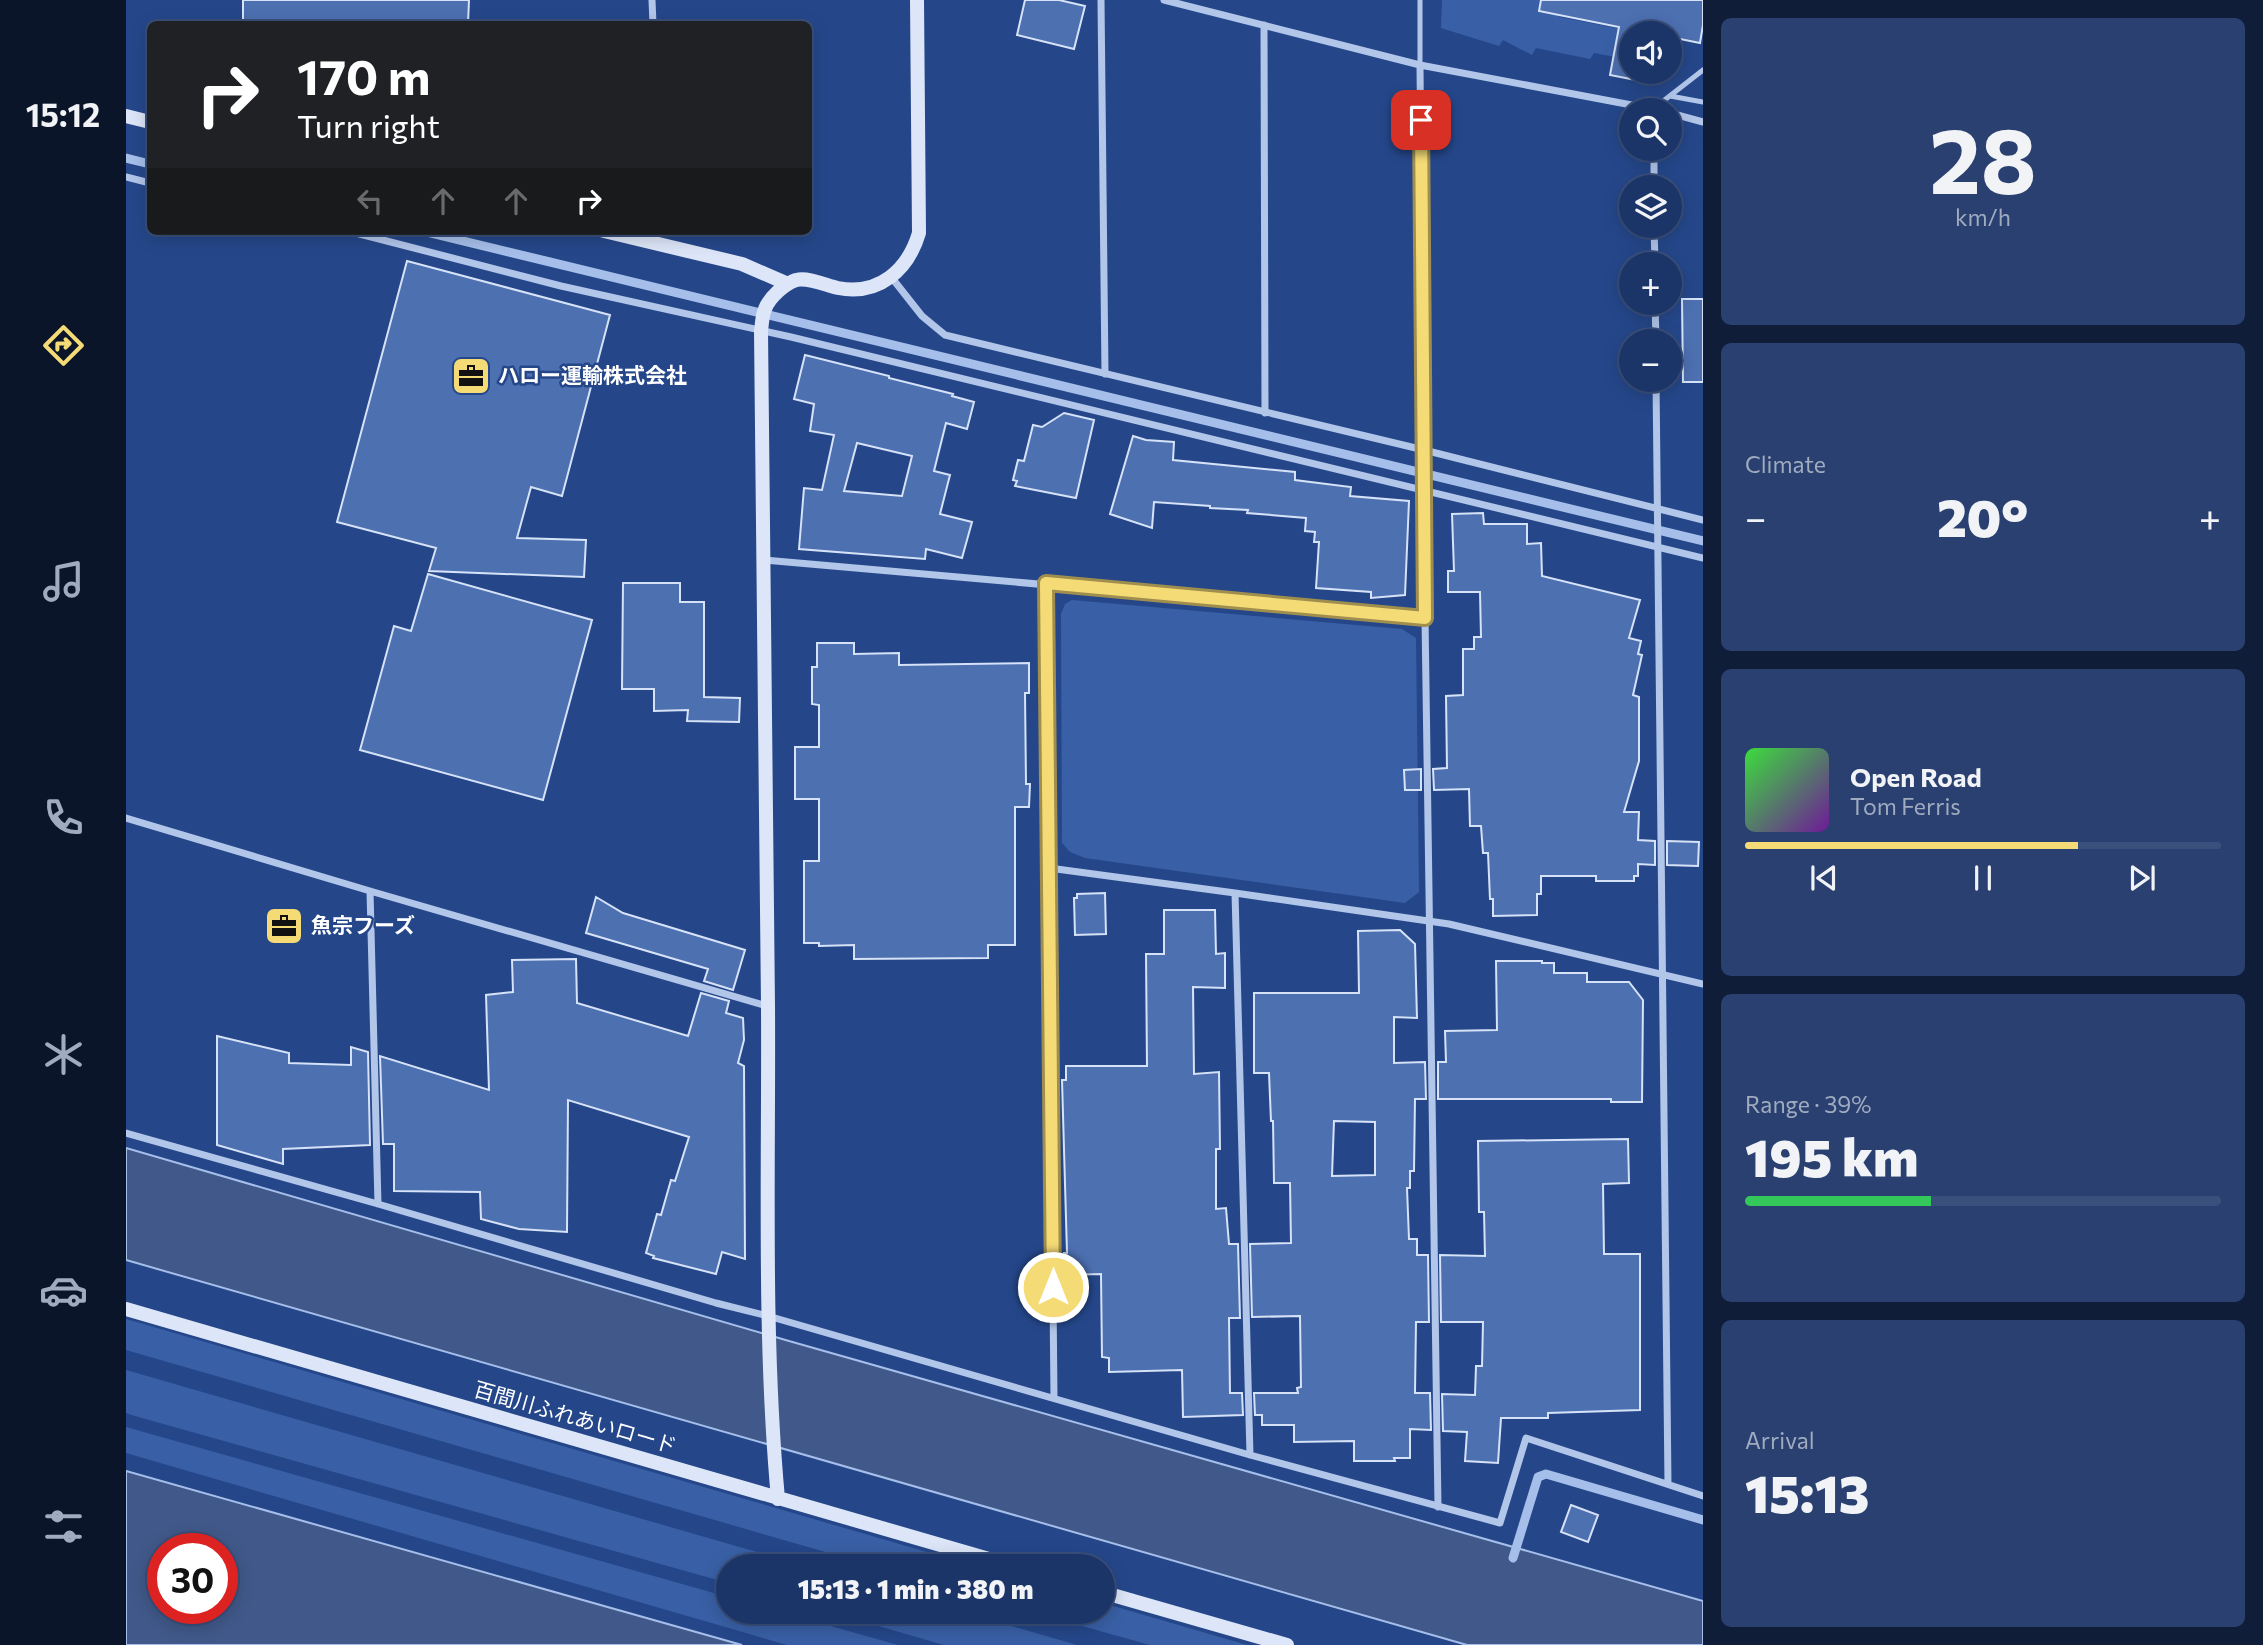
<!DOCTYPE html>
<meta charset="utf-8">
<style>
body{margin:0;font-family:Commissioner,"Noto Sans JP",sans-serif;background:#294071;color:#f1f3f6;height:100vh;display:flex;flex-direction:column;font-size:26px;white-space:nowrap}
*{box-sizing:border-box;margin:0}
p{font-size:23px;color:#a0abc0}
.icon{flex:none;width:38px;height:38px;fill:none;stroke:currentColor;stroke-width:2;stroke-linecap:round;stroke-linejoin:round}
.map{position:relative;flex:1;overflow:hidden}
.drawer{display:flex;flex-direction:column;gap:18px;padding:18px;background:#0f1d39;width:560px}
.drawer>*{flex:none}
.hud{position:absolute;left:21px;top:21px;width:665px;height:214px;border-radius:10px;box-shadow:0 4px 18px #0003,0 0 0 2px #3a507c;background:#202124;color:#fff;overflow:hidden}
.tools{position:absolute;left:1493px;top:21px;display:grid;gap:14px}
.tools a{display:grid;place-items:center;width:63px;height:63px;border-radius:50%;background:#1c3568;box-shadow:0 4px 18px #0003,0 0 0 2px #3a507c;font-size:35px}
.speed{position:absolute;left:21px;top:1533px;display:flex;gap:14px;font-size:35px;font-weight:700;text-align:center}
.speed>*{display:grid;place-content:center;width:91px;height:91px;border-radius:50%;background:#1c3568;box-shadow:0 4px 18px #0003,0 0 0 2px #3a507c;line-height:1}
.speed .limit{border:10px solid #d22;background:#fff;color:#111}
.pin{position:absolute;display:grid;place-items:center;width:60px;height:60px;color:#fff;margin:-30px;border-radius:14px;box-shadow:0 4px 10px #0006}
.me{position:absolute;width:77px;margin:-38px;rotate:0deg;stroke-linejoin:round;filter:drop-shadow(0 0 5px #0008)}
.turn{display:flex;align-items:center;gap:24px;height:147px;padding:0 35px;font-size:32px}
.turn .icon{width:91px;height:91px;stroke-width:2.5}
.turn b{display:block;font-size:49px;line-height:60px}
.lanes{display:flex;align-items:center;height:66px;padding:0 35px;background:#0003;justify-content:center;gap:35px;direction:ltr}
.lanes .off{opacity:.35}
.big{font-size:52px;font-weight:800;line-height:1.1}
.drawer .widget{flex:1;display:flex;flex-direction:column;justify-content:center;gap:10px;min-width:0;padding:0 24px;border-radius:10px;background:#294071}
.drawer .dial{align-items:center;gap:0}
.dial b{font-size:91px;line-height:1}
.song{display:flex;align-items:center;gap:21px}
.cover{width:84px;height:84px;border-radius:10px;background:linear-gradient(135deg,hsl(120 70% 55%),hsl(280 70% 35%))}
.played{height:7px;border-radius:4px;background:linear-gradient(90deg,#f4db76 70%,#3a507c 70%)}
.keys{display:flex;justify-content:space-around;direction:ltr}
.heat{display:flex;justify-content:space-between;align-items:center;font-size:38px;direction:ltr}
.charge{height:10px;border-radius:5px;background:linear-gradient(90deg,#34c759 39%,#3a507c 0)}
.trip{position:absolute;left:590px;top:1554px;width:399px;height:70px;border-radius:35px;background:#1c3568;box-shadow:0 4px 18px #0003,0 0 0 2px #3a507c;font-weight:800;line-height:70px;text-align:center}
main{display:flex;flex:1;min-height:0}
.menu{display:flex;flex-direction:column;width:126px;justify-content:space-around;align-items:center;background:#0b152a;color:#a0abc0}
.menu .icon{width:49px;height:49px}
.menu .selected{color:#f4db76}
.menu b{font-size:32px;color:#f1f3f6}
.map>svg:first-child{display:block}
.green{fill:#3960a6}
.water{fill:#41598a;stroke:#a6bfea;stroke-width:2;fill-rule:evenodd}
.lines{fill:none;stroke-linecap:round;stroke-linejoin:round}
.stream{stroke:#a6bfea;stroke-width:9}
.building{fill:#4d70b1;stroke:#d6e2f7;stroke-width:2;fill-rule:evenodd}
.lane{stroke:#b2c6ea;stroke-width:5}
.street{stroke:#b2c6ea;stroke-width:7}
.secondary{stroke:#dce6f8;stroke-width:14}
.route-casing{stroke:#9f8e4d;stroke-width:18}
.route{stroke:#f4db76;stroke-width:12}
.labels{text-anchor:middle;stroke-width:5;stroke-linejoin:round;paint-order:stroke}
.poi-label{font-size:21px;font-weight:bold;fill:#fff;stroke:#25478a;text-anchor:start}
.street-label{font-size:21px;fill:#fff;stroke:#25478a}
</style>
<main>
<nav class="menu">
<b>15:12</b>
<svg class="icon selected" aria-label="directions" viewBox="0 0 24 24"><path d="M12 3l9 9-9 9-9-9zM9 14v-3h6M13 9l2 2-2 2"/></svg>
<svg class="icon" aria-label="music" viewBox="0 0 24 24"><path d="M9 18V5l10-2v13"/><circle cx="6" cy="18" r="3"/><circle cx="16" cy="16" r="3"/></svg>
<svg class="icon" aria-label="phone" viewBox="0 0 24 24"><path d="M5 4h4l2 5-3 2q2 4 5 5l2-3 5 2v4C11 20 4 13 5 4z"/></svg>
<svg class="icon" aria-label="climate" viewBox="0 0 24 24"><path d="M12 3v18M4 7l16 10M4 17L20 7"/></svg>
<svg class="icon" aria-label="car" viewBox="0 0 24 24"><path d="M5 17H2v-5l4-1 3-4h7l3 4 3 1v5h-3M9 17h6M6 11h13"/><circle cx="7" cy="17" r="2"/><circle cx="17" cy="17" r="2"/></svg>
<svg class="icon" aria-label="filters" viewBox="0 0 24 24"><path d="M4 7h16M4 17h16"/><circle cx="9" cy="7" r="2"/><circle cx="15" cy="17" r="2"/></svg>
</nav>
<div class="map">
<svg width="1577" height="1645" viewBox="0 0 1577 1645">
<rect width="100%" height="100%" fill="#25478a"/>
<path class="green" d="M1316,0H1436L1433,17L1517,33H1505V60L1468,53L1464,59L1410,48L1406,55L1377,40L1373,46L1315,28Z
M946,600L1276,629L1290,638L1293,892L1279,903L959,858L944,852L936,843L935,614L939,604Z
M0,1319L849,1566H748L0,1350Z
M0,1370L610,1546L681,1566H602V1583L9,1416L0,1413Z
M0,1427L602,1597V1612H655L772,1645H661L0,1453Z
M977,1603L1121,1645H1024L906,1612H976Z
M704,1612H837L951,1645H818Z"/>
<path class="water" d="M0,1148L663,1341L1577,1601V1645H1341L0,1260Z
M0,1471L616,1645H0ZM37,1549H96V1608H37Z"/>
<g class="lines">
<path class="stream" d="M0,158L24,164
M296,231L1577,541
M1387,1558L1412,1477L1420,1474L1577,1520"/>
</g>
<path class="building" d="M117,0H343L342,24H117Z
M899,0H933L959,6L948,49L891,35Z
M1415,0H1577V25L1574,43L1544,37V33H1505V72H1516L1515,81L1484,75L1493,27L1413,11Z
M281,261L484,315L436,496L405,487L391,538L460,540L458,577L303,571L310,548L211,522Z
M1556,299H1577V382H1557Z
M679,355L763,376V378L827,394L826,396L848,402L841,429L820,423L808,471L824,475L814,514L846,522L836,558L800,549L799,559L673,549L678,488L696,490L708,435L684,431L688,404L668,399ZM731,443L786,456L776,496L718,491Z
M938,413L968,420L950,498L889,486L891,481L887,480L892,460L898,461L907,425L916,427Z
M1007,436L1020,440L1048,442L1047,460L1169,472V480L1225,487L1224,496L1283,501L1279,595L1245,598V592L1190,588L1193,542H1188L1189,532L1179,531L1180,518L1121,513L1122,510L1084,508V506L1028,502L1026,528L984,514Z
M1357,513L1358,524H1401V544L1415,543L1416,576L1514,600L1503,638L1515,641L1512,654L1516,655L1507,695L1513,697V761L1498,812H1513L1512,840L1529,841V865L1512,864V876H1508V881H1470V876H1415V894H1411V915L1367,916V899H1364L1362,853H1357L1355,826H1344L1343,789L1308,790L1307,769L1321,768L1320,696L1337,695V649H1348V637H1355L1354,592H1322V571H1328L1326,514Z
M302,574L466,620L417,800L234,750L268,626L285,631Z
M497,583H554V602H578V697L614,698L613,722L561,721L562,710L528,711V689H496Z
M691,643H728V654L773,653V665L903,663V693H899L900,784H904L903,807H889V945H862V958L728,959V945L693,946V943H678V861H693V799H669V747H693V705L686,704V667H691Z
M1295,769V790H1279L1278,770Z
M1541,841L1573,842L1572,866L1541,865Z
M979,893L980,934L949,935L948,898H951V894Z
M470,897L497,913L619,950L607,990L578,981L582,969L460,933Z
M1038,910H1089L1090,954L1099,953V988L1067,987L1068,1074L1093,1072L1094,1149H1090V1209L1100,1208L1103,1244H1112L1114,1318H1103L1104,1393H1116L1117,1415L1057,1417L1056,1370L983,1372V1358L976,1357L975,1274L939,1275L938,1253H941L936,1080H940V1066H1021L1020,954H1038Z
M1274,930L1289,944L1291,1018L1268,1017V1063L1299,1062L1300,1099H1289L1288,1171H1284V1188H1281L1283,1239H1291V1255H1302L1303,1322H1290L1289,1393H1304L1305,1430L1284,1429V1458H1268L1269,1461H1228V1441L1168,1442V1425H1136V1415H1129L1128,1393H1172L1171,1388L1175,1387L1174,1316L1126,1317L1124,1244L1165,1243L1164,1183H1148L1147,1121H1145L1143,1073H1128V993H1233L1232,931ZM1208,1121L1249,1122V1175L1206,1176Z
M450,959L451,1003L562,1036L575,993L603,1001L600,1013L617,1018L618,1040L612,1063L618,1066L619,1259L596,1252L590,1274L527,1258L528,1256L520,1253L531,1214L535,1215L545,1180L549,1181L563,1137L442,1100L441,1232L393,1229L355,1219L354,1192L268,1191V1144H257L254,1056L363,1090L360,995L387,992L386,960Z
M1370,961H1416V963H1428V973H1461V982H1503L1517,1000L1516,1102H1485V1099H1312V1062H1320L1319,1031L1371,1030Z
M91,1036L163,1053V1063L225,1065V1047L242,1052L244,1145L157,1149V1164L91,1145Z
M1502,1139L1503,1183L1477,1184L1478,1254H1514V1410L1422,1413V1418H1375L1372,1463L1339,1461L1341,1432L1317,1431L1316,1394L1349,1395L1350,1366H1356L1357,1322H1315L1314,1255L1359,1256L1358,1212H1353L1352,1141Z
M1445,1505L1472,1515L1462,1542L1435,1532Z"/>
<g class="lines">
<path class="lane" d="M1294,0V65
M1544,96L1577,102
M1527,109L1577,70"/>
<path class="street" d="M526,0L527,24
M975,0L979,374
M1038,0L1294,65L1532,110
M1138,25L1139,413
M1294,65L1299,618L1312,1507
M1544,113L1577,122
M1528,149V187
M0,177L24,183
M1528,226L1529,264
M222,231L435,286L665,337L1577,558
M766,278L796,316L819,335L1298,450L1577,520
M1529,303L1530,341
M1530,380L1542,1484
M638,560L1299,618
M920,583L928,1398
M0,818L244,891L641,1006
M923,868L1109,893L1323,924L1577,984
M244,891L252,1204
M1109,893L1124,1455
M0,1133L252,1204L590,1303L642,1316L1124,1455L1374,1523L1400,1438L1577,1496"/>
<path class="secondary" d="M0,116L24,122
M478,231L616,264L662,284
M0,1309L887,1566
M652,1499C637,1335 643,1170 642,1006C641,781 638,556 635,331C636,324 636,316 639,309C643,298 658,284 670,280C683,277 699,285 712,288C753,296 782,270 793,233L791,0
M976,1592L1161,1645"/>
</g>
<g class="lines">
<defs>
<path id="route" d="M927,1287L920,583L1299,618L1295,120"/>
</defs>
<use href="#route" class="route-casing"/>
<use href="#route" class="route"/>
</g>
<defs>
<symbol id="office-square" viewBox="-11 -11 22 22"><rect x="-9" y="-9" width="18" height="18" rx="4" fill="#f4db76" stroke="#25478a"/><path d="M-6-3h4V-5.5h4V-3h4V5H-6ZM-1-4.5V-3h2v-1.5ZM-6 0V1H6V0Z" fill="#111"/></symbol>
</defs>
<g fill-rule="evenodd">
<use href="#office-square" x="323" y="354" width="44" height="44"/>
<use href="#office-square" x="136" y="904" width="44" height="44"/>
</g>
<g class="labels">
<g class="poi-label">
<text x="372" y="383">ハロー運輸株式会社</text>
<text x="185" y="933">魚宗フーズ</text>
</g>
<g class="street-label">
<text transform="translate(449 1418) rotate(16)" y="7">百間川ふれあいロード</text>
</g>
</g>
</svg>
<div class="tools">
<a><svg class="icon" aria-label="sound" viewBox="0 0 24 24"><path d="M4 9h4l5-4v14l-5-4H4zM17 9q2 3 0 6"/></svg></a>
<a><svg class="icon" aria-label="search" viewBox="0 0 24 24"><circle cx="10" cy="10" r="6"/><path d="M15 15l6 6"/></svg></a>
<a><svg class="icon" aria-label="layers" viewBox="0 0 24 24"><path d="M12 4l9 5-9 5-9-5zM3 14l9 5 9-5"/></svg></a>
<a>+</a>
<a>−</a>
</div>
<div class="speed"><div class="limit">30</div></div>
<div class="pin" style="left:1295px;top:120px;background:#d93025"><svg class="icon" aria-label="arrive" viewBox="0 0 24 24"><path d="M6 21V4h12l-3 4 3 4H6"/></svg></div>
<svg class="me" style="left:927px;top:1287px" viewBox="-20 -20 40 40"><circle r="17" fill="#f4db76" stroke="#fff" stroke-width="3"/><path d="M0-11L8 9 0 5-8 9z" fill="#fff"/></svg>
<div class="trip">15:13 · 1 min · 380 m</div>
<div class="hud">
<div class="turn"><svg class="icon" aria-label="right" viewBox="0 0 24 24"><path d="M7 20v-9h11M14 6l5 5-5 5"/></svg><div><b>170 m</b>Turn right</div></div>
<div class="lanes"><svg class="icon off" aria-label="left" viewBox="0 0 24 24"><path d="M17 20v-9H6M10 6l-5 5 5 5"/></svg><svg class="icon off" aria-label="ahead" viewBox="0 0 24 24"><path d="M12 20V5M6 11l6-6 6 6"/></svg><svg class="icon off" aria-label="ahead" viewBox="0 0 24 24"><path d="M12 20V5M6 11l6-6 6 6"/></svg><svg class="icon" aria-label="right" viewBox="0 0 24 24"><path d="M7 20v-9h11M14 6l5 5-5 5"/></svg></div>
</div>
</div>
<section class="drawer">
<div class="widget dial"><b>28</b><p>km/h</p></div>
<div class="widget"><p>Climate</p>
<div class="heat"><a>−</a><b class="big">20°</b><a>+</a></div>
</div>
<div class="widget">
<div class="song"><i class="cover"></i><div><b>Open Road</b><p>Tom Ferris</p></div></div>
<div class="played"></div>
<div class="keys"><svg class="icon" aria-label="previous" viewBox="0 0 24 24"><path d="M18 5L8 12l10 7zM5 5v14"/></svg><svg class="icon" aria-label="pause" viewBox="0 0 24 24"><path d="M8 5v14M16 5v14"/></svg><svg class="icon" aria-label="next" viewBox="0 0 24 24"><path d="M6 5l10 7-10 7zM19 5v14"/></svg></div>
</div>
<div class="widget"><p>Range · 39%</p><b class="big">195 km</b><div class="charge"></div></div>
<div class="widget"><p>Arrival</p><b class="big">15:13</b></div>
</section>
</main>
